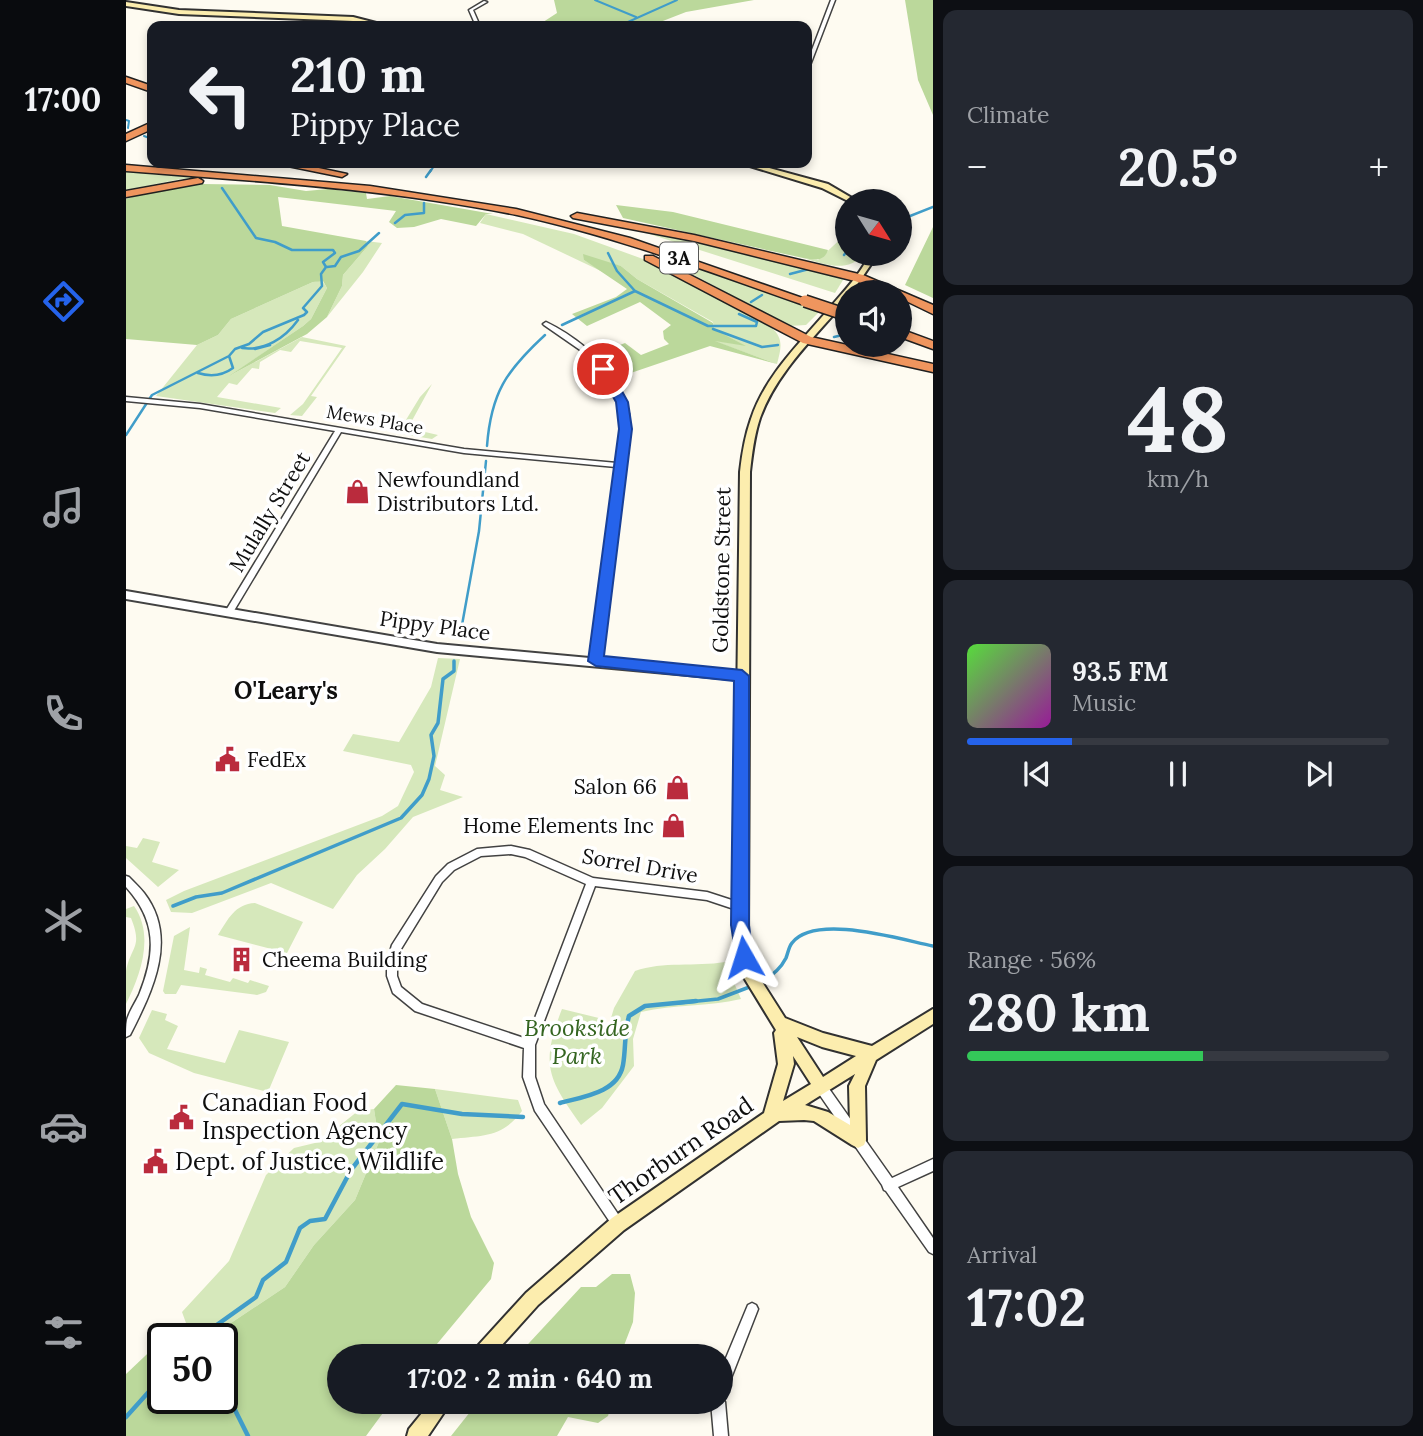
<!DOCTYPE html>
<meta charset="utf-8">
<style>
body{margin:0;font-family:Lora,serif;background:#242831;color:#f1f3f6;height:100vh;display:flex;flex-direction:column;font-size:26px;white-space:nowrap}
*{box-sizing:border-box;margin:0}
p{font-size:23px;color:#9ea1a6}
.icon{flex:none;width:38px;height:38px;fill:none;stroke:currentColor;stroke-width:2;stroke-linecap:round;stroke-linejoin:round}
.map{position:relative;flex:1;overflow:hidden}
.details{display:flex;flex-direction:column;gap:10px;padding:10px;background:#0d0f14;width:490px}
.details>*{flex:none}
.guide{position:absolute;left:21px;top:21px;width:665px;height:147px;border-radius:14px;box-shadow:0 4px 10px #0003;background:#171b24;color:#f1f3f6;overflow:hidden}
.needle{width:46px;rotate:127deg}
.controls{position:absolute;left:709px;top:189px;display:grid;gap:14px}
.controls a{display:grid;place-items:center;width:77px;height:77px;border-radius:50%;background:#171b24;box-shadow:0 4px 10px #0003;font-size:35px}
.speed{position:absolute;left:21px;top:1323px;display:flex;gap:14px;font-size:35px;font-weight:700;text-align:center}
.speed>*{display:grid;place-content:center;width:91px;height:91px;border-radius:50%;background:#171b24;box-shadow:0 4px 10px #0003;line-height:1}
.speed .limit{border:4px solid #111;border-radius:10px;background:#fff;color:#111}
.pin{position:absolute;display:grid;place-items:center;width:60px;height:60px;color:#fff;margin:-30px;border:4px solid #fff;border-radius:50%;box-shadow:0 2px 7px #0007}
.me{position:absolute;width:77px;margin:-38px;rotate:354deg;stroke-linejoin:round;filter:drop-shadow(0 0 5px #0008)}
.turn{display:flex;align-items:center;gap:24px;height:147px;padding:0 28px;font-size:32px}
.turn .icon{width:91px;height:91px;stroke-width:2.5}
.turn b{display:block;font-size:49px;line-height:60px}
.big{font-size:52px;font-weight:700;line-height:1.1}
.details .tile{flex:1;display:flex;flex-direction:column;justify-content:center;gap:10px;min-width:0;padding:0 24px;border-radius:14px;background:#242831}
.details .dial{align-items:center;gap:0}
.dial b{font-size:91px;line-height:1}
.song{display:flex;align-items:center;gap:21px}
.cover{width:84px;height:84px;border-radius:10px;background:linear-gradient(135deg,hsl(110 70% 55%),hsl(300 70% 35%))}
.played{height:7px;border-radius:4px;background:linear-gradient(90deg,#2563eb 25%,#363941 25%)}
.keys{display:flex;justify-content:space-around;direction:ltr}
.heat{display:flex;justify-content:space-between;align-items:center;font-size:38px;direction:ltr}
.charge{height:10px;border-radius:5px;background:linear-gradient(90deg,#34c759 56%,#363941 0)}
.trip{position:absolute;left:201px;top:1344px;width:406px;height:70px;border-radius:35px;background:#171b24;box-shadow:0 4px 10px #0003;font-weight:700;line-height:70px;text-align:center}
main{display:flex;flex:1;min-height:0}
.menu{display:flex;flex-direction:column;width:126px;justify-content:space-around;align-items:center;background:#090b0e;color:#9ea1a6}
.menu .icon{width:49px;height:49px}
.menu .on{color:#2563eb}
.menu b{font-size:32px;color:#f1f3f6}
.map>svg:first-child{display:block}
.green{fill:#d6e8bb}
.forest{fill:#bbd89b}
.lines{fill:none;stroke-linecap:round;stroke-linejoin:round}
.stream-far3{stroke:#409dc9;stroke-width:2}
.stream-far2{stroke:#409dc9;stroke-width:2.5}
.stream-far1{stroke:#409dc9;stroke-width:3.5}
.stream{stroke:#409dc9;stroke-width:4.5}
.minor-casing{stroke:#424242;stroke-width:3}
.tertiary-casing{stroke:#424242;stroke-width:4}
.secondary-casing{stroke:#313131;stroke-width:4}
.motorway-casing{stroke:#202020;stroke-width:3}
.minor{fill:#fff;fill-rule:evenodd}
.tertiary{fill:#fff;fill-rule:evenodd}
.secondary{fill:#fcedae;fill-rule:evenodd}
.motorway{fill:#ef955e;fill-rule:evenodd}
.motorway-bridge-casing{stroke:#202020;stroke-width:14;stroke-linecap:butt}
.motorway-bridge{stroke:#ef955e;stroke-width:11}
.route{fill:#2563eb;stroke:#184099;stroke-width:2}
.labels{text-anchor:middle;stroke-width:7;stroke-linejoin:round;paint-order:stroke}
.far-street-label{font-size:18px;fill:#0f0f0f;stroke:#fff}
.shield{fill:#fff;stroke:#575757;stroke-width:2}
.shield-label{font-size:19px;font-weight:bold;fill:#0f0f0f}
.poi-label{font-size:21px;fill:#0f0f0f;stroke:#fff;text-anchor:start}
.street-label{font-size:21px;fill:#0f0f0f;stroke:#fff}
.quarter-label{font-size:24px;font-weight:bold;fill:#0f0f0f;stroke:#fff}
.near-park-label{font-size:24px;font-style:italic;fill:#346521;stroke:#fff}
.near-poi-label{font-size:24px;fill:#0f0f0f;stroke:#fff;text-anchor:start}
.near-street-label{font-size:24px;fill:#0f0f0f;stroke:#fff}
</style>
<main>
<nav class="menu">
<b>17:00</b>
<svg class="icon on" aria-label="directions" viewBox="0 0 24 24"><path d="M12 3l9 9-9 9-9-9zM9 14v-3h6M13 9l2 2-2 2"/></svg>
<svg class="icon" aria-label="music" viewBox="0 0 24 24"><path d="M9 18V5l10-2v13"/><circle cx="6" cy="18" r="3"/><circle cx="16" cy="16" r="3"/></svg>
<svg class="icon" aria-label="phone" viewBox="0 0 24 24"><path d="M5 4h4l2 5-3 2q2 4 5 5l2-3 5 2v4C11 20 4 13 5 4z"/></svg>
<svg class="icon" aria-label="climate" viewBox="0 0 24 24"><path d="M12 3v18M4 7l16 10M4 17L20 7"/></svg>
<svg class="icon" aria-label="car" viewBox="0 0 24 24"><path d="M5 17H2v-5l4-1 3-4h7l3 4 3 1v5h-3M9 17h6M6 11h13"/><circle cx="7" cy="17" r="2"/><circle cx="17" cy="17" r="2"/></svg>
<svg class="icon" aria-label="filters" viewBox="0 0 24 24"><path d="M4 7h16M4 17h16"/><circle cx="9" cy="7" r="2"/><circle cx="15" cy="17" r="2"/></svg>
</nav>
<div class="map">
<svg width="807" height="1436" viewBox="0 0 807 1436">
<rect width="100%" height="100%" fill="#fefbf1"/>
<path class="green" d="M0,172L93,177L55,179L0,190Z
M360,214L448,234L517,259L646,328C658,339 655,349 651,364L582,339L617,345L588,329L587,322L511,279L495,266L458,260L477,272L397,234L354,223Z
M495,225L715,276L717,280L709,293Z
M721,233V254H738C721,274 699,264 677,258L692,260Z
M240,241L256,243L237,272L201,317L216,286L217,275L242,246Z
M527,253L694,311L680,325L663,326Z
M196,280L201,288L185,319L177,326L105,375L176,337L220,346L185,396L191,397L176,416L164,415L177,404L216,348L174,341L165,352L154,350L134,362L133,369L126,368L111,385L103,383L91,397L155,408L149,413L30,396L71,345L92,335L105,319L187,282Z
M306,384L282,428L312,435L306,439L276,434L275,428L294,397Z
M312,658L334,659L309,766L319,775L314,790L337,797L287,817L259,849L231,875L207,909L145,883L66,913L45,912L40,900L58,891L256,816L272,806L288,772L285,765L217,751L227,734L273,742L305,687Z
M17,838L34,842L26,862L53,870L32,887L0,858V846L11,848Z
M129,903L177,922L161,953L92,935C102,919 109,904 129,903Z
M8,906C29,936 14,976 0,1004C0,994 0,981 0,971C5,946 17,948 5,918L0,917V909Z
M64,927L58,970L73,973L74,967L81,969L79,975L104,982L107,978L122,983L124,980L143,986L140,992L131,995L55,985L50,994H39L37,991L48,936Z
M599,962L615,999C582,1007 549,1004 515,1012L507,1039L508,1066L476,1108L455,1125C422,1079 414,1065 436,1009L477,1019L482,1028L488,1008L509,971C537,961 569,967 599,962Z
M26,1010L41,1014L39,1020L52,1026L41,1049L99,1063L113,1030L163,1042L142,1092L68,1073L23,1053L13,1038Z
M309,1089L392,1100L396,1111C376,1138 357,1135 326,1139Z
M248,1109L253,1142L229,1200L188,1245L159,1287L87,1335L60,1323L56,1312L103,1261L140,1175L168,1148L193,1142L232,1111Z"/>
<path class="forest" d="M428,0H628L560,12L524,26H411L431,13Z
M779,0H807V115L792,80Z
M76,184L144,185L180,191L202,189L240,193L241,199L264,196L367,214H360L350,226L315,219L288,227L271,228L263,222L270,211L152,197L156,226L240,241L242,246L217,275L216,286L201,317L181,334L103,376L177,326L185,319L201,288L197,281L187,282L105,319L92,335L71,345L0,339V199L28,190Z
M490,205L547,212L702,250C698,262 688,260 677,258L497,218Z
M807,227V298L779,285Z
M457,254L495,266L511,279L587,323L588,329L620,346L589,341L651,364L584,346L493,377L475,356L481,350L499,343L515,355L543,344L538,339L537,331L545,325L514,302L461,326L446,314L490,297L501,289L458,260Z
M270,1085L309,1089L326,1139L332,1174L345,1217L368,1263L365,1279L301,1356H214V1402H265L240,1436H0V1374L37,1339V1398H96V1339H37C61,1316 59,1323 87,1335L159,1287L188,1245L229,1200L253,1142L248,1109Z
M486,1274H504L509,1293L507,1322L494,1356H391L455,1287H470Z
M352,1402H486L482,1416L472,1423L442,1417L431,1436H325Z"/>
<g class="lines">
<path class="stream-far3" d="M469,0L510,17
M493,26L551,0
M0,120L3,121L2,128
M18,136L26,139
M304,172L310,163"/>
<path class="stream-far2" d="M300,177L305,170
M774,220L807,207
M269,223L279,215L298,213V203
M718,255L721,251
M201,267L209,266L215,257L233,251L253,233
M664,274L683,269
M509,291L582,326H630L631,322L613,314
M625,302L636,295
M436,325L509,291L491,271L482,253
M587,329L636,347L652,345
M708,337L721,334
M116,348C139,351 159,338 172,320
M129,349L144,345
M72,373C85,377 96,376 107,368L103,356
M0,435L26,395L103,356L109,349L123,344L137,332L178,315L181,312L177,308L196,286L195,274L200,267L197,262L209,253L207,250H166L149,242L130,238L96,188
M361,446C365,393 380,371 419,335
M334,636L353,531L360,461"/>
<path class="stream-far1" d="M47,906L70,897L96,893L275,818L296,795L303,779L308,756L305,735L312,723L317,679L328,671V661
M633,983C645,977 654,970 660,958C662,953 663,946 666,943C689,913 776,940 807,946
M552,1003L592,999L626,986"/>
<path class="stream" d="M434,1103C456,1097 492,1093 497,1065C500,1048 498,1033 503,1016L519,1006L570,1001
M71,1339L130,1297L137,1280L160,1262L174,1228L184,1221L199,1219L225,1170L276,1104L336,1114L397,1117
M96,1384L122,1436
M0,1417L37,1376"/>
<defs>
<path id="minor" d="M705,0H709L683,68L681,69V63Z
M358,1L361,2L347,10L354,26H350L343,10Z
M420,322C447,335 475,357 491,383C496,393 500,403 503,414L473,663H467L466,661L490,467L338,453L215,432L106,614H100L99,612L209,431L74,408L0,401V397L74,404L338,449L491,463L497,414L484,384L477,373L457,352L418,325L417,324Z
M385,846L404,850L467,878L581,892L618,904L619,907L618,910L614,911L581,900L469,886L409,1045V1077L418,1104L496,1220L498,1224L496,1228L492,1230L488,1228L409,1111L397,1077L398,1048L289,1011L267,993L261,976V962L266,945L310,876L322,864L351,849ZM385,854L399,857L460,884L401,1039L296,1004L275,987L271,976V962L275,949L316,882L328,870L355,856Z
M0,876L3,877C8,882 14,888 18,893C53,938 26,992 4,1035L0,1037C0,1032 0,1025 1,1020C3,1012 9,1003 13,995C30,953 31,921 0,887Z
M695,1082L699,1083L766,1178L807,1159V1171L772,1187L807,1238V1254L803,1252L760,1191L758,1190L756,1185L691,1091L689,1087L691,1083Z
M626,1303L630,1305L632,1309L600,1391L595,1393V1370L622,1305Z
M595,1397L599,1402L602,1436H588L585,1402H595Z"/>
<path id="tertiary" d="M0,591L311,644L616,672L622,676L616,680L311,652L0,599Z"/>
<path id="secondary" d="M0,2L53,10L227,17L262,26H252L227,21L53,14L0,6Z
M614,163H625L702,184L731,201H722L696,188Z
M744,254H752L726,292H721V299C690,336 651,371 634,418C628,436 626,454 624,472L622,941L631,974L659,1018L697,1033L746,1046L807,1009V1024L750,1060L739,1086L740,1140L738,1145L732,1148L726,1145L688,1121L678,1120L653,1121L498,1230L412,1305L366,1356H345L348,1350L400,1293L486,1218L638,1113L652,1064L648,1033L650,1030L617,976L608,941L614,472C616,454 619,436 625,419C639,376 673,344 702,310C717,292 734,275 744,254ZM671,1037L696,1047L730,1056L697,1077ZM667,1056L685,1084L657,1101L668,1064ZM729,1074L723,1086L724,1125L702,1112L679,1105Z
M305,1402H325L302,1436H281L283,1429Z"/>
<path id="motorway" d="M0,77L26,86V92L0,83Z
M26,122V129L0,141V134Z
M147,163H169L221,174L216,177Z
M0,165L244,186L390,209L504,238L685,301L675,304C581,271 488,236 391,215C262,189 131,181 0,171Z
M72,178L77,181L76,183L0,197V191Z
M451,213L568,235L737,275L807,305V314L774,298V292H760L729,281L568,241L447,218L445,216Z
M519,256H527L685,337L807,364V372L677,343L519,260Z
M774,329L807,341V349L774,337Z"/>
</defs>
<use href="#minor" class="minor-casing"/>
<use href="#tertiary" class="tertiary-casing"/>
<use href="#secondary" class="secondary-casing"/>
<use href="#motorway" class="motorway-casing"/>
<use href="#minor" class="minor"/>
<use href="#tertiary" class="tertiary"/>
<use href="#secondary" class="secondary"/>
<use href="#motorway" class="motorway"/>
<defs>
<path id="motorway-bridge" d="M679,301L721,315"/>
</defs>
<use href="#motorway-bridge" class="motorway-bridge-casing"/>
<use href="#motorway-bridge" class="motorway-bridge"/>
</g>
<path class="route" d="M473,366H482L502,402L506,429L478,656L616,670L623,676V925L627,957L624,963L618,965L611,963L605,925L608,681L470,666L462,661L493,429L490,402L471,369Z"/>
<defs>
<symbol id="shop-bare" viewBox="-9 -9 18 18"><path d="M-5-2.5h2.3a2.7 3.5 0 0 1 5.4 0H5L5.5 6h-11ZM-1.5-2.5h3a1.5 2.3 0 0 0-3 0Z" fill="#ba2b3d" stroke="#fff" stroke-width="2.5" paint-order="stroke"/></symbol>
<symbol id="civic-bare" viewBox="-9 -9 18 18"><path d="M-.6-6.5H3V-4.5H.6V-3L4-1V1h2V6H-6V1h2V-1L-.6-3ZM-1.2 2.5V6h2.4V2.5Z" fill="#ba2b3d" stroke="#fff" stroke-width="2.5" paint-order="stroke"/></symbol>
<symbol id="building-bare" viewBox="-9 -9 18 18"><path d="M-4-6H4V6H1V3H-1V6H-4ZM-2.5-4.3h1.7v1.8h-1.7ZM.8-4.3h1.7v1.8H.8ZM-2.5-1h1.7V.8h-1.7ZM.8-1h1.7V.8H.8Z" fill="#ba2b3d" stroke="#fff" stroke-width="2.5" paint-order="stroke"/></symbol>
</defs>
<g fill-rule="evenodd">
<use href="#shop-bare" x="214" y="474" width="35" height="35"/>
<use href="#civic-bare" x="84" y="742" width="35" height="35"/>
<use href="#shop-bare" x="534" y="770" width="35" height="35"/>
<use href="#shop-bare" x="530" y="808" width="35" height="35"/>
<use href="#building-bare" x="98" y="942" width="35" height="35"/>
<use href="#civic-bare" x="38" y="1100" width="35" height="35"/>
<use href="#civic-bare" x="12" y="1144" width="35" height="35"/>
</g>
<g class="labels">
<g class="far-street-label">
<text transform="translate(249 420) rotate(10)" y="6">Mews Place</text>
</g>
<rect class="shield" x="534" y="242.5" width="38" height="31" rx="5"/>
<g class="shield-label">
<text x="553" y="265">3A</text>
</g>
<g class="poi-label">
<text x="251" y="487">Newfoundland<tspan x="251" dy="24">Distributors Ltd.</tspan></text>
<text x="121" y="767">FedEx</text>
<text x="531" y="794" text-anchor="end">Salon 66</text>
<text x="528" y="833" text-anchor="end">Home Elements Inc</text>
<text x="136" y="967">Cheema Building</text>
</g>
<g class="street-label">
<text transform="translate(144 512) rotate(-59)" y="7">Mulally Street</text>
<text transform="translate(596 570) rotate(-89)" y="7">Goldstone Street</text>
<text transform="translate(309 626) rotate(8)" y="7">Pippy Place</text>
<text transform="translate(514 866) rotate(10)" y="7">Sorrel Drive</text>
</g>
<g class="quarter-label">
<text x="160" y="699">O'Leary's</text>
</g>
<g class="near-park-label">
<text x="451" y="1036">Brookside<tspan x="451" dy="28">Park</tspan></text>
</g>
<g class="near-poi-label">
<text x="76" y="1111">Canadian Food<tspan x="76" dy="28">Inspection Agency</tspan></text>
<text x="49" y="1170">Dept. of Justice, Wildlife</text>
</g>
<g class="near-street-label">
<text transform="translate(555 1151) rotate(-35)" y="8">Thorburn Road</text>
</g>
</g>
</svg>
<div class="controls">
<a><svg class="needle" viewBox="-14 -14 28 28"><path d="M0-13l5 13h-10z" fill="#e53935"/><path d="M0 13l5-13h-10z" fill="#9ea1a6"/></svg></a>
<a><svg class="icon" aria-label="sound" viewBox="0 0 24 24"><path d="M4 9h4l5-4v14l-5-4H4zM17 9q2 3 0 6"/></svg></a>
</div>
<div class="speed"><div class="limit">50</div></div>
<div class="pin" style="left:477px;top:369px;background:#d93025"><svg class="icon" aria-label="arrive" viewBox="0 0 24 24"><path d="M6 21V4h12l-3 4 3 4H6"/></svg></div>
<svg class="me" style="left:618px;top:957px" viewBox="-20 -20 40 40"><path d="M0-17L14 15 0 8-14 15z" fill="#2563eb" stroke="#fff" stroke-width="4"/></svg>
<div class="trip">17:02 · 2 min · 640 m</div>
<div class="guide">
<div class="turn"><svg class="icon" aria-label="left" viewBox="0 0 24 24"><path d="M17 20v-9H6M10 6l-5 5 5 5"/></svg><div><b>210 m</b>Pippy Place</div></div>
</div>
</div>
<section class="details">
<div class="tile"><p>Climate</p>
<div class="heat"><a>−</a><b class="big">20.5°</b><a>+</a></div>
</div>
<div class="tile dial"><b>48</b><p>km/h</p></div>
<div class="tile">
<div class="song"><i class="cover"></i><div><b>93.5 FM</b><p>Music</p></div></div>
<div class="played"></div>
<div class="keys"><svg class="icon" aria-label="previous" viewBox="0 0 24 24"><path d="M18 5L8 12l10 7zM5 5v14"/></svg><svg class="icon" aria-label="pause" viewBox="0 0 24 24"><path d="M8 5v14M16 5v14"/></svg><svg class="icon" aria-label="next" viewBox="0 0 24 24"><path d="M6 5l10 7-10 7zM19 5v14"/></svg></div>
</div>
<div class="tile"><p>Range · 56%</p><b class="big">280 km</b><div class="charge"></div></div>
<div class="tile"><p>Arrival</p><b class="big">17:02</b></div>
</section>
</main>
